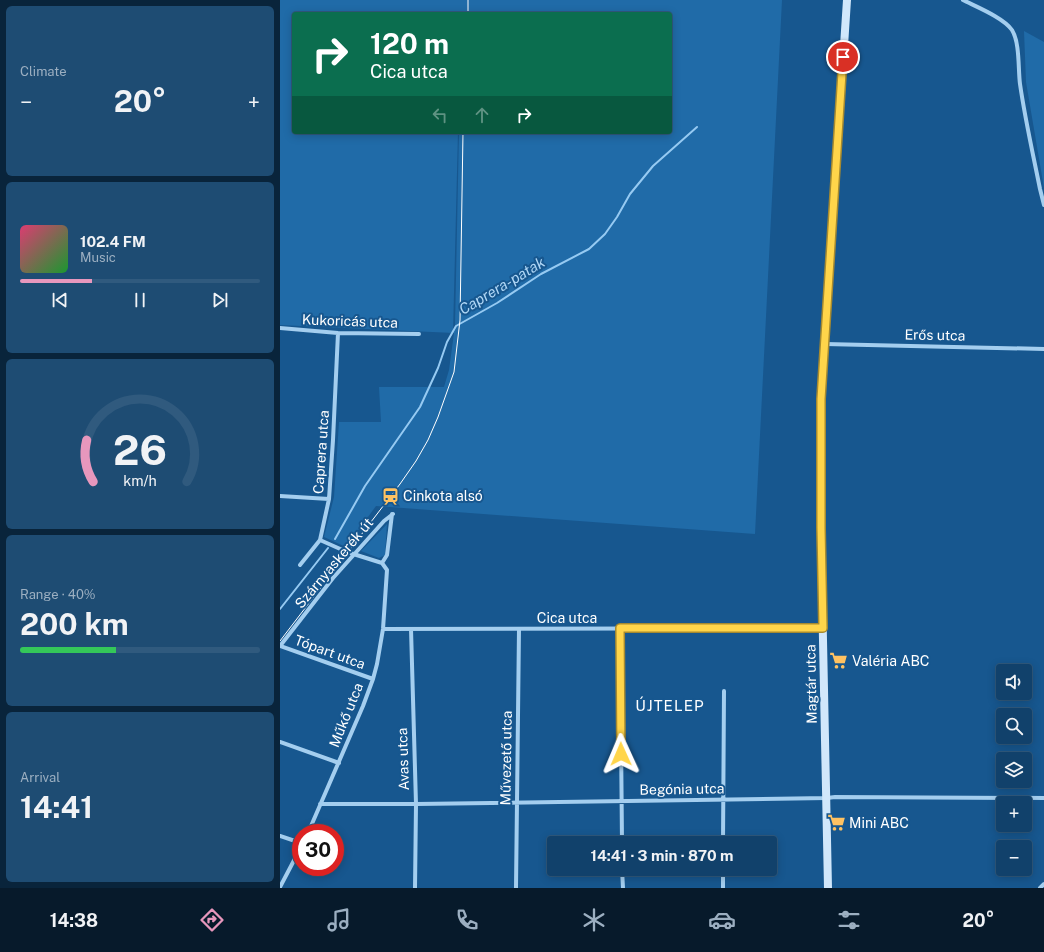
<!DOCTYPE html>
<meta charset="utf-8">
<style>
body{margin:0;font-family:"Public Sans",sans-serif;background:#1e4c73;color:#f1f3f6;height:100vh;display:flex;flex-direction:column;font-size:15px;white-space:nowrap}
*{box-sizing:border-box;margin:0}
p{font-size:13px;color:#9cafc1}
.icon{flex:none;width:22px;height:22px;fill:none;stroke:currentColor;stroke-width:2;stroke-linecap:round;stroke-linejoin:round}
.map{position:relative;flex:1;overflow:hidden}
.sheet{display:flex;flex-direction:column;gap:6px;padding:6px;background:#09243b;width:280px}
.sheet>*{flex:none}
.top-card{position:absolute;left:12px;top:12px;width:380px;height:122px;border-radius:4px;box-shadow:0 2px 10px #0003,0 0 0 1px #305a7e;background:#0b6e4f;color:#fff;overflow:hidden}
.fabs{position:absolute;left:716px;top:664px;display:grid;gap:8px}
.fabs a{display:grid;place-items:center;width:36px;height:36px;border-radius:4px;background:#11416b;box-shadow:0 2px 10px #0003,0 0 0 1px #305a7e;font-size:20px}
.speed{position:absolute;left:12px;top:824px;display:flex;gap:8px;font-size:20px;font-weight:700;text-align:center}
.speed>*{display:grid;place-content:center;width:52px;height:52px;border-radius:50%;background:#11416b;box-shadow:0 2px 10px #0003,0 0 0 1px #305a7e;line-height:1}
.speed .limit{border:6px solid #d22;background:#fff;color:#111}
.pin{position:absolute;display:grid;place-items:center;width:34px;height:34px;color:#fff;margin:-17px;border:2px solid #fff;border-radius:50%;box-shadow:0 1px 4px #0007}
.me{position:absolute;width:44px;margin:-22px;rotate:359deg;stroke-linejoin:round;filter:drop-shadow(0 0 3px #0008)}
.turn{display:flex;align-items:center;gap:14px;height:84px;padding:0 12px;font-size:18px}
.turn .icon{width:52px;height:52px;stroke-width:2.5}
.turn b{display:block;font-size:28px;line-height:34px}
.lanes{display:flex;align-items:center;height:38px;padding:0 12px;background:#0003;justify-content:center;gap:20px;direction:ltr}
.lanes .off{opacity:.35}
.big{font-size:30px;font-weight:700;line-height:1.1}
.sheet .card{flex:1;display:flex;flex-direction:column;justify-content:center;gap:6px;min-width:0;padding:0 14px;border-radius:6px;background:#1e4c73}
.sheet .dial{align-items:center;gap:0}
.dial svg{height:104px;overflow:visible;fill:none;stroke:#305a7e;stroke-width:7;stroke-linecap:round;text-anchor:middle}
.dial text{fill:#f1f3f6;stroke:none}
.song{display:flex;align-items:center;gap:12px}
.cover{width:48px;height:48px;border-radius:6px;background:linear-gradient(135deg,hsl(340 70% 55%),hsl(130 70% 35%))}
.played{height:4px;border-radius:2px;background:linear-gradient(90deg,#e797bd 30%,#305a7e 30%)}
.keys{display:flex;justify-content:space-around;direction:ltr}
.heat{display:flex;justify-content:space-between;align-items:center;font-size:22px;direction:ltr}
.charge{height:6px;border-radius:3px;background:linear-gradient(90deg,#34c759 40%,#305a7e 0)}
.trip{position:absolute;left:267px;top:836px;width:230px;height:40px;border-radius:4px;background:#11416b;box-shadow:0 2px 10px #0003,0 0 0 1px #305a7e;font-weight:700;line-height:40px;text-align:center}
.tab-bar{display:flex;height:64px;justify-content:space-around;align-items:center;background:#071a2b;color:#9cafc1}
.tab-bar .icon{width:28px;height:28px}
.tab-bar .on{color:#e797bd}
.tab-bar b{font-size:18px;color:#f1f3f6}
main{display:flex;flex:1;min-height:0}
.map>svg:first-child{display:block}
.green{fill:#206ba8;fill-rule:evenodd}
.lines{fill:none;stroke-linecap:round;stroke-linejoin:round}
.stream{stroke:#96caf2;stroke-width:2}
.street{stroke:#a4ceef;stroke-width:4}
.secondary{stroke:#d1e7fb;stroke-width:8}
.tram{stroke:#fff;stroke-width:1}
.route-casing{stroke:#a68a30;stroke-width:10}
.route{stroke:#ffd54a;stroke-width:7}
.labels{text-anchor:middle;stroke-width:4;stroke-linejoin:round;paint-order:stroke}
.street-label{font-size:14px;fill:#fff;stroke:#17578f}
.poi-label{font-size:14px;fill:#fff;stroke:#17578f;text-anchor:start}
.water-label{font-size:15px;font-style:italic;fill:#b0d7f6;stroke:#17578f}
.neighbourhood-label{font-size:15px;letter-spacing:1px;fill:#fff;stroke:#17578f}
</style>
<main>
<section class="sheet">
<div class="card"><p>Climate</p>
<div class="heat"><a>−</a><b class="big">20°</b><a>+</a></div>
</div>
<div class="card">
<div class="song"><i class="cover"></i><div><b>102.4 FM</b><p>Music</p></div></div>
<div class="played"></div>
<div class="keys"><svg class="icon" aria-label="previous" viewBox="0 0 24 24"><path d="M18 5L8 12l10 7zM5 5v14"/></svg><svg class="icon" aria-label="pause" viewBox="0 0 24 24"><path d="M8 5v14M16 5v14"/></svg><svg class="icon" aria-label="next" viewBox="0 0 24 24"><path d="M6 5l10 7-10 7zM19 5v14"/></svg></div>
</div>
<div class="card dial"><svg viewBox="0 0 100 80">
<path d="M14 69A42 42 0 1 1 86 69"/>
<path d="M14 69A42 42 0 0 1 9 37" stroke="#e797bd"/>
<text x="50" y="56" font-size="32" font-weight="700">26</text>
<text x="50" y="72" font-size="11">km/h</text>
</svg></div>
<div class="card"><p>Range · 40%</p><b class="big">200 km</b><div class="charge"></div></div>
<div class="card"><p>Arrival</p><b class="big">14:41</b></div>
</section>
<div class="map">
<svg width="764" height="888" viewBox="0 0 764 888">
<rect width="100%" height="100%" fill="#17578f"/>
<path class="green" d="M0,0H502L475,534L96,506L66,547L44,537L54,497L59,422H101L99,387H164L169,370L174,333L0,325ZM14,14H390V132H179L175,326L173,333L178,132H14Z
M744,31L764,42V188L746,82Z
M107,524L105,555L99,558L81,551Z"/>
<g class="lines">
<path class="stream" d="M55,539L85,486L140,407L158,368L167,342L176,326L217,303L261,274L309,249L325,234L337,217L350,194L373,166L417,127
M0,609L48,548"/>
<path class="street" d="M683,0C697,7 724,18 732,30C740,43 738,69 740,84C745,119 753,154 760,189L764,205
M0,328L58,333L139,334
M545,344L764,349
M0,496L49,499
M102,563L107,555L112,514
M20,565L40,540L49,499L53,440L58,333
M340,628L342,843
M103,629L543,628
M131,629L136,804L135,888
M0,646L53,578L104,521L113,514
M0,646L93,679
M0,742L59,763
M40,804H136L547,798L555,797L764,798
M28,833L83,706L93,679L97,664L103,629L107,570L102,563L67,552L40,540
M0,836L21,843
M443,843L444,691
M342,869L343,888
M0,887L21,847
M236,888L239,629
M443,888V869
M760,888L764,884"/>
<path class="secondary" d="M548,888L541,541V399L567,0"/>
<path class="tram" d="M188,14V0
M0,641L120,484L136,461L148,440L158,417L174,372L180,320L183,132"/>
</g>
<g class="lines">
<defs>
<path id="route" d="M341,754L340,628H543L541,528V399L563,57"/>
</defs>
<use href="#route" class="route-casing"/>
<use href="#route" class="route"/>
</g>
<defs>
<symbol id="station-bare" viewBox="-9 -9 18 18"><path d="M-3-6H3Q5-6 5-4V2Q5 4 3 4L4.5 6H3L1.5 4h-3L-3 6H-4.5L-3 4Q-5 4-5 2V-4Q-5-6-3-6ZM-3.5-4v3h7v-3ZM-3.5 1v1.5H-2V1ZM2 1v1.5H3.5V1Z" fill="#ffc262" stroke="#17578f" stroke-width="2.5" paint-order="stroke"/></symbol>
<symbol id="supermarket-bare" viewBox="-9 -9 18 18"><path d="M-6-5.5h2.5l.6 2H6L4.5 2H-2.5L-4.4-4H-6ZM-1.5 3.2a1.3 1.3 0 1 0 .1 0ZM3 3.2a1.3 1.3 0 1 0 .1 0Z" fill="#ffc262" stroke="#17578f" stroke-width="2.5" paint-order="stroke"/></symbol>
</defs>
<g fill-rule="evenodd">
<use href="#station-bare" x="98" y="484" width="25" height="25"/>
<use href="#supermarket-bare" x="546" y="648" width="25" height="25"/>
<use href="#supermarket-bare" x="544" y="810" width="25" height="25"/>
</g>
<g class="labels">
<g class="street-label">
<text transform="translate(70 321) rotate(2)" y="5">Kukoricás utca</text>
<text transform="translate(655 335) rotate(1)" y="5">Erős utca</text>
<text transform="translate(41 452) rotate(-86)" y="5">Caprera utca</text>
<text transform="translate(54 563) rotate(-50)" y="5">Szárnyaskerék út</text>
<text x="287" y="623">Cica utca</text>
<text transform="translate(50 652) rotate(20)" y="5">Tópart utca</text>
<text transform="translate(531 684) rotate(-91)" y="5">Magtár utca</text>
<text transform="translate(66 715) rotate(-68)" y="5">Műkő utca</text>
<text transform="translate(226 758) rotate(-89)" y="5">Művezető utca</text>
<text transform="translate(123 759) rotate(-92)" y="5">Avas utca</text>
<text transform="translate(402 789) rotate(-1)" y="5">Begónia utca</text>
</g>
<g class="poi-label">
<text x="123" y="501">Cinkota alsó</text>
<text x="572" y="666">Valéria ABC</text>
<text x="569" y="828">Mini ABC</text>
</g>
<g class="water-label">
<text transform="translate(222 286) rotate(-31)" y="5">Caprera-patak</text>
</g>
<g class="neighbourhood-label">
<text x="390" y="711">ÚJTELEP</text>
</g>
</g>
</svg>
<div class="fabs">
<a><svg class="icon" aria-label="sound" viewBox="0 0 24 24"><path d="M4 9h4l5-4v14l-5-4H4zM17 9q2 3 0 6"/></svg></a>
<a><svg class="icon" aria-label="search" viewBox="0 0 24 24"><circle cx="10" cy="10" r="6"/><path d="M15 15l6 6"/></svg></a>
<a><svg class="icon" aria-label="layers" viewBox="0 0 24 24"><path d="M12 4l9 5-9 5-9-5zM3 14l9 5 9-5"/></svg></a>
<a>+</a>
<a>−</a>
</div>
<div class="speed"><div class="limit">30</div></div>
<div class="pin" style="left:563px;top:57px;background:#d93025"><svg class="icon" aria-label="arrive" viewBox="0 0 24 24"><path d="M6 21V4h12l-3 4 3 4H6"/></svg></div>
<svg class="me" style="left:341px;top:754px" viewBox="-20 -20 40 40"><path d="M0-17L14 15 0 8-14 15z" fill="#ffd54a" stroke="#fff" stroke-width="4"/></svg>
<div class="trip">14:41 · 3 min · 870 m</div>
<div class="top-card">
<div class="turn"><svg class="icon" aria-label="right" viewBox="0 0 24 24"><path d="M7 20v-9h11M14 6l5 5-5 5"/></svg><div><b>120 m</b>Cica utca</div></div>
<div class="lanes"><svg class="icon off" aria-label="left" viewBox="0 0 24 24"><path d="M17 20v-9H6M10 6l-5 5 5 5"/></svg><svg class="icon off" aria-label="ahead" viewBox="0 0 24 24"><path d="M12 20V5M6 11l6-6 6 6"/></svg><svg class="icon" aria-label="right" viewBox="0 0 24 24"><path d="M7 20v-9h11M14 6l5 5-5 5"/></svg></div>
</div>
</div>
</main>
<nav class="tab-bar">
<b>14:38</b>
<svg class="icon on" aria-label="directions" viewBox="0 0 24 24"><path d="M12 3l9 9-9 9-9-9zM9 14v-3h6M13 9l2 2-2 2"/></svg>
<svg class="icon" aria-label="music" viewBox="0 0 24 24"><path d="M9 18V5l10-2v13"/><circle cx="6" cy="18" r="3"/><circle cx="16" cy="16" r="3"/></svg>
<svg class="icon" aria-label="phone" viewBox="0 0 24 24"><path d="M5 4h4l2 5-3 2q2 4 5 5l2-3 5 2v4C11 20 4 13 5 4z"/></svg>
<svg class="icon" aria-label="climate" viewBox="0 0 24 24"><path d="M12 3v18M4 7l16 10M4 17L20 7"/></svg>
<svg class="icon" aria-label="car" viewBox="0 0 24 24"><path d="M5 17H2v-5l4-1 3-4h7l3 4 3 1v5h-3M9 17h6M6 11h13"/><circle cx="7" cy="17" r="2"/><circle cx="17" cy="17" r="2"/></svg>
<svg class="icon" aria-label="filters" viewBox="0 0 24 24"><path d="M4 7h16M4 17h16"/><circle cx="9" cy="7" r="2"/><circle cx="15" cy="17" r="2"/></svg>
<b>20°</b>
</nav>
